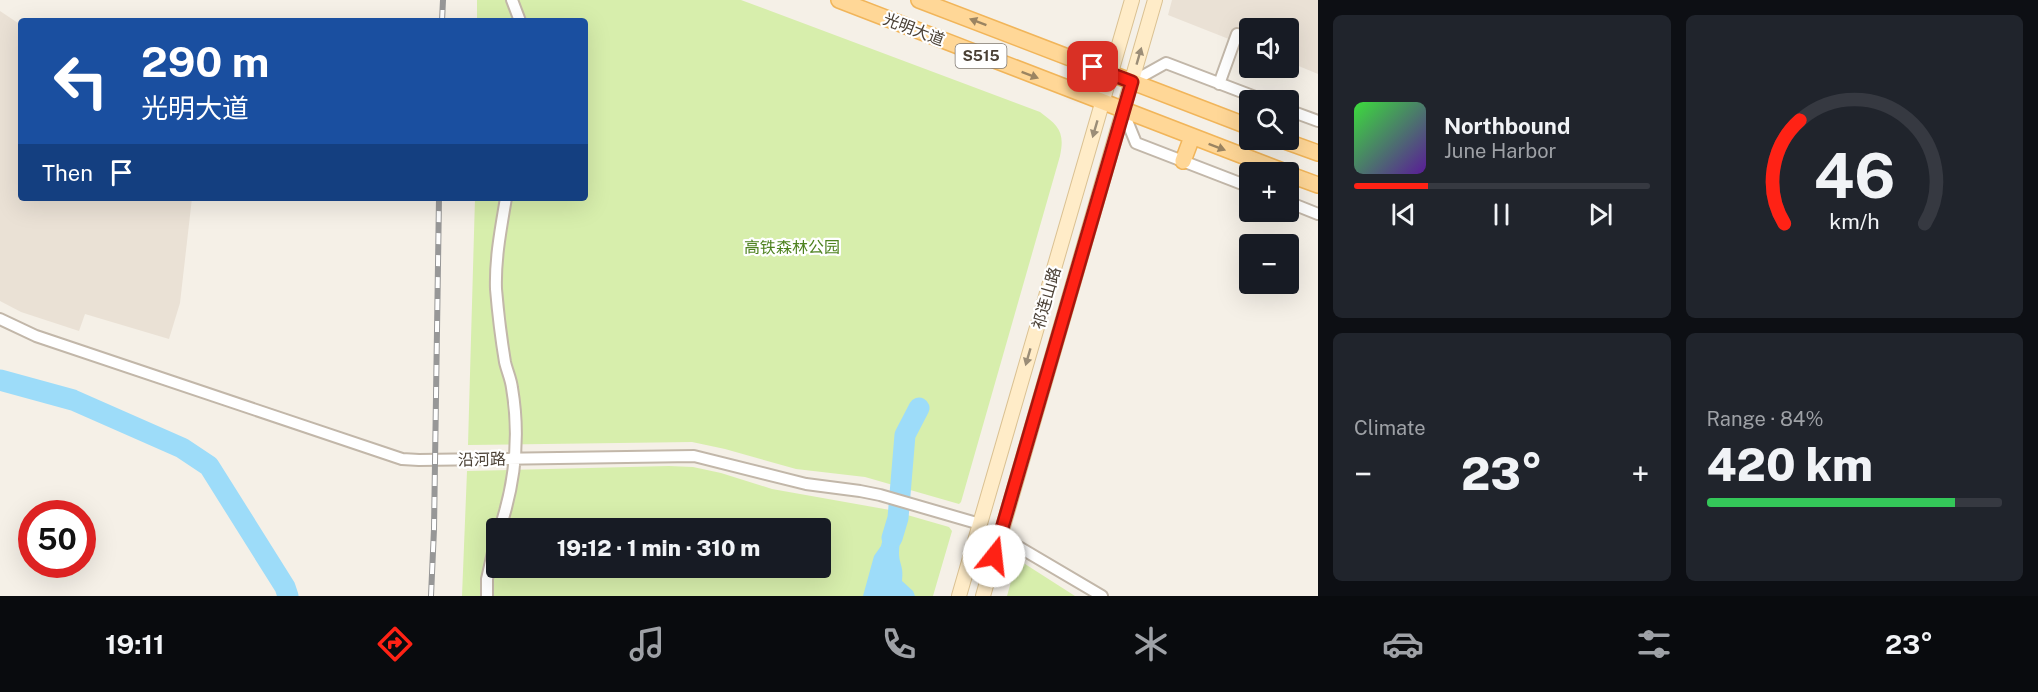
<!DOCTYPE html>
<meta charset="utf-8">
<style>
body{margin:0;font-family:"Public Sans","Noto Sans SC",sans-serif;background:#20242c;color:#f1f3f6;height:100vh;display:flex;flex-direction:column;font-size:22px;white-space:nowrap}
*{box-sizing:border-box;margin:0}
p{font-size:20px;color:#9ea1a6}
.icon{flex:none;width:33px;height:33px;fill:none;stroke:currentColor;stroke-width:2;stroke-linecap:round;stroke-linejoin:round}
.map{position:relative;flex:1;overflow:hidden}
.sheet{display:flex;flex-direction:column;gap:15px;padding:15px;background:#0d0f14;width:720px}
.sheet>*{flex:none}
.banner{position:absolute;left:18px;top:18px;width:570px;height:183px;border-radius:6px;box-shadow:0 6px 24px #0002;background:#1a4fa0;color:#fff;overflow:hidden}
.tools{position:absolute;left:1239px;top:18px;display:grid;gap:12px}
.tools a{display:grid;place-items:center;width:60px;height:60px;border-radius:6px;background:#171b24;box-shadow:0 6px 24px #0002;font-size:30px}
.speed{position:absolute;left:18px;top:500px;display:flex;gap:12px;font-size:30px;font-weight:700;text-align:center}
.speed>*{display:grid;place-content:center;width:78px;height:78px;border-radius:50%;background:#171b24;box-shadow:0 6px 24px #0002;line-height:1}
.speed .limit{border:9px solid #d22;background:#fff;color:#111}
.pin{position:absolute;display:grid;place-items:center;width:51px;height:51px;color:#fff;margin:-26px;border-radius:12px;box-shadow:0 3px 9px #0006}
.me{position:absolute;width:66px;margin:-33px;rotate:16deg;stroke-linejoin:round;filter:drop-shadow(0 0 4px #0008)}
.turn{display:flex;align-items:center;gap:21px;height:126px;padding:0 24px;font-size:27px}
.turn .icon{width:78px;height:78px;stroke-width:2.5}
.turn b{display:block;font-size:42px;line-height:51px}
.then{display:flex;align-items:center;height:57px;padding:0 24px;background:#0003;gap:12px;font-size:22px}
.big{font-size:45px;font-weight:800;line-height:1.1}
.sheet .widget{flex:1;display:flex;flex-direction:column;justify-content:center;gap:9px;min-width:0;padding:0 21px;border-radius:9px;background:#20242c}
.sheet .dial{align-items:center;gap:0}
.dial svg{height:156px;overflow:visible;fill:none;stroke:#363941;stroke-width:7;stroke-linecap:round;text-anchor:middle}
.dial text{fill:#f1f3f6;stroke:none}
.song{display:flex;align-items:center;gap:18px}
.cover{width:72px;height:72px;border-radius:9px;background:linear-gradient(135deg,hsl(120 70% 55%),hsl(270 70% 35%))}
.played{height:6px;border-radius:3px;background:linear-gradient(90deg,#ff2215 25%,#363941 25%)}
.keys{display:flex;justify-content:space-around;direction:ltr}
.heat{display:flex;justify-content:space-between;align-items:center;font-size:33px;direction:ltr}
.charge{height:9px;border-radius:4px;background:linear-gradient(90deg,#34c759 84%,#363941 0)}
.sheet .tiles{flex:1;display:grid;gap:15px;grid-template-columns:repeat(2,1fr)}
.trip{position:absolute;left:486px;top:518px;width:345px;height:60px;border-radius:6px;background:#171b24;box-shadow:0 6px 24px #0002;font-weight:800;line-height:60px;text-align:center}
.menu{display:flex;height:96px;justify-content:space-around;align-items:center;background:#090b0e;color:#9ea1a6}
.menu .icon{width:42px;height:42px}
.menu .current{color:#ff2215}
.menu b{font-size:27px;color:#f1f3f6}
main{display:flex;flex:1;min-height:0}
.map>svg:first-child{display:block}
.residential{fill:#eae1d5}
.green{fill:#d7eeac;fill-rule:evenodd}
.water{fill:#9ddcf9}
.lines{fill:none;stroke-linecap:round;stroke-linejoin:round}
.river{stroke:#9ddcf9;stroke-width:21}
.street-casing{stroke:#c2b7a9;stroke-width:14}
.secondary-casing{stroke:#dac192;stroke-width:16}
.primary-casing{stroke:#f1b55a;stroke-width:18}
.street{stroke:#fff;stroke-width:10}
.secondary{stroke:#ffecc8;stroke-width:14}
.primary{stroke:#ffd797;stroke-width:15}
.rail-casing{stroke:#979797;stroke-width:6}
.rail{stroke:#fff;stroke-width:4;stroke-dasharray:11;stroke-linecap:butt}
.oneway{fill:#9b8461}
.oneway2{fill:#9b8d77}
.route-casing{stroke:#a6160e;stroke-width:15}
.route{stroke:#ff2215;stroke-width:10}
.labels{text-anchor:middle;stroke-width:4.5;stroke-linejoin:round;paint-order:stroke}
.shield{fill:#fff;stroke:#807972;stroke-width:1.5}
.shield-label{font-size:15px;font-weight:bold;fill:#4a4035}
.street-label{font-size:16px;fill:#4a4035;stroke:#fff}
.park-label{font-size:16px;fill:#4f8321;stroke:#fff}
</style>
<main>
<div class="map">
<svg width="1318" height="596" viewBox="0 0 1318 596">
<rect width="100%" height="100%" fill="#f5f0e7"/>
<path class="residential" d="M1172,0H1318V74L1289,62L1288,28H1250L1249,47L1168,15Z
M0,11L21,25V198H192L180,303L169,339L85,314L79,331L21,312L0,301Z"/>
<path class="green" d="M477,0H741L1040,112C1059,126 1065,132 1060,156L961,502L959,504L865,477L796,469L725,449L692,442L468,445L475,198H585V21H477Z
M669,466L693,467L721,473L772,489L890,510L949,527L952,531L933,596H462L467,471ZM496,528H820V567H496Z
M1021,562L1025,564L1075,596H1007L1016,564Z"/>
<path class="water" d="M890,510L908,515C904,527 899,540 899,553C899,564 904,566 902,581L913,591L915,596H863L874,556L881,546Z"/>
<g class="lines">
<path class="river" d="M0,380L73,400L182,448L209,466L285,587L288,596
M892,538L898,518L905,435L919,408"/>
<defs>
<path id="street" d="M512,0L520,21
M1132,82L1166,63L1263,100
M1219,84L1237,34
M1288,110L1318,121
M1123,111L1136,143L1250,187
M1288,202L1318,214
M0,319L36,336L402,459L419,460L694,456L806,484L860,491L880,495L980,524
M500,528C515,483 520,435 512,388C511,379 507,371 505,362C501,338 498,313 496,289C495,258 501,228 506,198
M1000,536L1102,596
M487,596V579L496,539"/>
<path id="secondary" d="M959,596L1132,0
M983,596L1155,0"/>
<path id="primary" d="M839,0L1285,172
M919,0L1250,127
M1282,140L1318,153
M1183,161L1192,137
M1288,174L1318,185"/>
</defs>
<use href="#street" class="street-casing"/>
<use href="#secondary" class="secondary-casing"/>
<use href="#primary" class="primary-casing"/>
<use href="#street" class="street"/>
<use href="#secondary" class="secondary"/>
<use href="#primary" class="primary"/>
<defs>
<path id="rail" d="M442,21L443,0
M431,596L434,529L439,198"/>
</defs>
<use href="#rail" class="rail-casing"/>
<use href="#rail" class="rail"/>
</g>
<defs><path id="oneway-solid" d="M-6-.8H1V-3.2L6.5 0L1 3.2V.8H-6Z" transform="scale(1.5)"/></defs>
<g class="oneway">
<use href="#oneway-solid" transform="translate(978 22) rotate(-159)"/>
<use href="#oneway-solid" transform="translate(1030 75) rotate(21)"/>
<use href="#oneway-solid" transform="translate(1217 147) rotate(21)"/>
</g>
<g class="oneway2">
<use href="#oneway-solid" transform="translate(1139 56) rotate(-74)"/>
<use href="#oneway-solid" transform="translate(1095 129) rotate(106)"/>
<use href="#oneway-solid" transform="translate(1028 357) rotate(106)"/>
</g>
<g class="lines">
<defs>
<path id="route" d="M994,556L1132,82L1093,67"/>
</defs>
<use href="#route" class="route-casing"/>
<use href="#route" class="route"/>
</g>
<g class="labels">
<rect class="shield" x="955.5" y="44" width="51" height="24" rx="4.5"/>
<g class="shield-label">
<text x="981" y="61">S515</text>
</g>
<g class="street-label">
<text transform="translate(914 29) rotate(21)" y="6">光明大道</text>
<text transform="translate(1046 298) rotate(-74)" y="6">祁连山路</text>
<text transform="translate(482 459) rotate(-1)" y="6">沿河路</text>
</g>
<g class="park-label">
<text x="792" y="253">高铁森林公园</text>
</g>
</g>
</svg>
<div class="tools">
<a><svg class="icon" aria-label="sound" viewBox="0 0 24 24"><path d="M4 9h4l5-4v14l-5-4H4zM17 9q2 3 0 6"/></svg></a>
<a><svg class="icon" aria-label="search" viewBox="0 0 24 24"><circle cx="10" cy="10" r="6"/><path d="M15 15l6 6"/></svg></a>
<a>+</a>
<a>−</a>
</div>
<div class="speed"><div class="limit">50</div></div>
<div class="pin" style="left:1093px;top:67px;background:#d93025"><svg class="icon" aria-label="arrive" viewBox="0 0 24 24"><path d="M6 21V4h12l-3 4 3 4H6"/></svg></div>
<svg class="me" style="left:994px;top:556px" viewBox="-20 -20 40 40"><circle r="19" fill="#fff"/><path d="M0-13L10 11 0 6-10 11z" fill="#ff2215"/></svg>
<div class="trip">19:12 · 1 min · 310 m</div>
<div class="banner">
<div class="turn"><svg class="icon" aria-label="left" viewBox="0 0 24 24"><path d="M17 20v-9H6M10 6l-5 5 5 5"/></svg><div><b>290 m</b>光明大道</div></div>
<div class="then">Then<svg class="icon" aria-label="arrive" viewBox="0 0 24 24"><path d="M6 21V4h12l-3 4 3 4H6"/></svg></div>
</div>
</div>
<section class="sheet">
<div class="tiles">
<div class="widget">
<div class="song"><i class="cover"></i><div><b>Northbound</b><p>June Harbor</p></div></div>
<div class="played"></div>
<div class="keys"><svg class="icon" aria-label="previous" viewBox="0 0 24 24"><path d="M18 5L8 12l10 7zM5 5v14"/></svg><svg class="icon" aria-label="pause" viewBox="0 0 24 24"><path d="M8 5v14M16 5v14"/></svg><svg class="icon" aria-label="next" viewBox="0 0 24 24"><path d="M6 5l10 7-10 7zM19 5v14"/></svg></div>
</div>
<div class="widget dial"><svg viewBox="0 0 100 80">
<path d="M14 69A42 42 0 1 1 86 69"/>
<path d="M14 69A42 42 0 0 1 22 16" stroke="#ff2215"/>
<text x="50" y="56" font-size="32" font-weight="700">46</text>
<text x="50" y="72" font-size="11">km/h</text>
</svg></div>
<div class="widget"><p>Climate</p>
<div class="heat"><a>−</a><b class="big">23°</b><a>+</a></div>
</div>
<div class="widget"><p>Range · 84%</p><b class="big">420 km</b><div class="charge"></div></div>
</div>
</section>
</main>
<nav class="menu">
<b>19:11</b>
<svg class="icon current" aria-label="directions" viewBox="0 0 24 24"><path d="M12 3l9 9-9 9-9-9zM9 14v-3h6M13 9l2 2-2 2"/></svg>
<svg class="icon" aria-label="music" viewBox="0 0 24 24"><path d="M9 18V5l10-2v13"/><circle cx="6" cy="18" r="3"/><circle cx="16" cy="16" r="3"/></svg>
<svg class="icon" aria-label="phone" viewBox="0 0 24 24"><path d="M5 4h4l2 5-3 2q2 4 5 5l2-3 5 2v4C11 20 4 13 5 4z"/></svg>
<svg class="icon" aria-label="climate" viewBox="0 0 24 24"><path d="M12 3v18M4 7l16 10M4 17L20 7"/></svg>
<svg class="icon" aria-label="car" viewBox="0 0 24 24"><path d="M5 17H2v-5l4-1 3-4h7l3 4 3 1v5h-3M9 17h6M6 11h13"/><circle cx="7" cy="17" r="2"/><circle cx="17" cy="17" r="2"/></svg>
<svg class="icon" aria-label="filters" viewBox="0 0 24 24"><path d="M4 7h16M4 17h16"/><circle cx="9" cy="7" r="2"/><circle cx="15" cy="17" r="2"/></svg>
<b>23°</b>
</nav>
